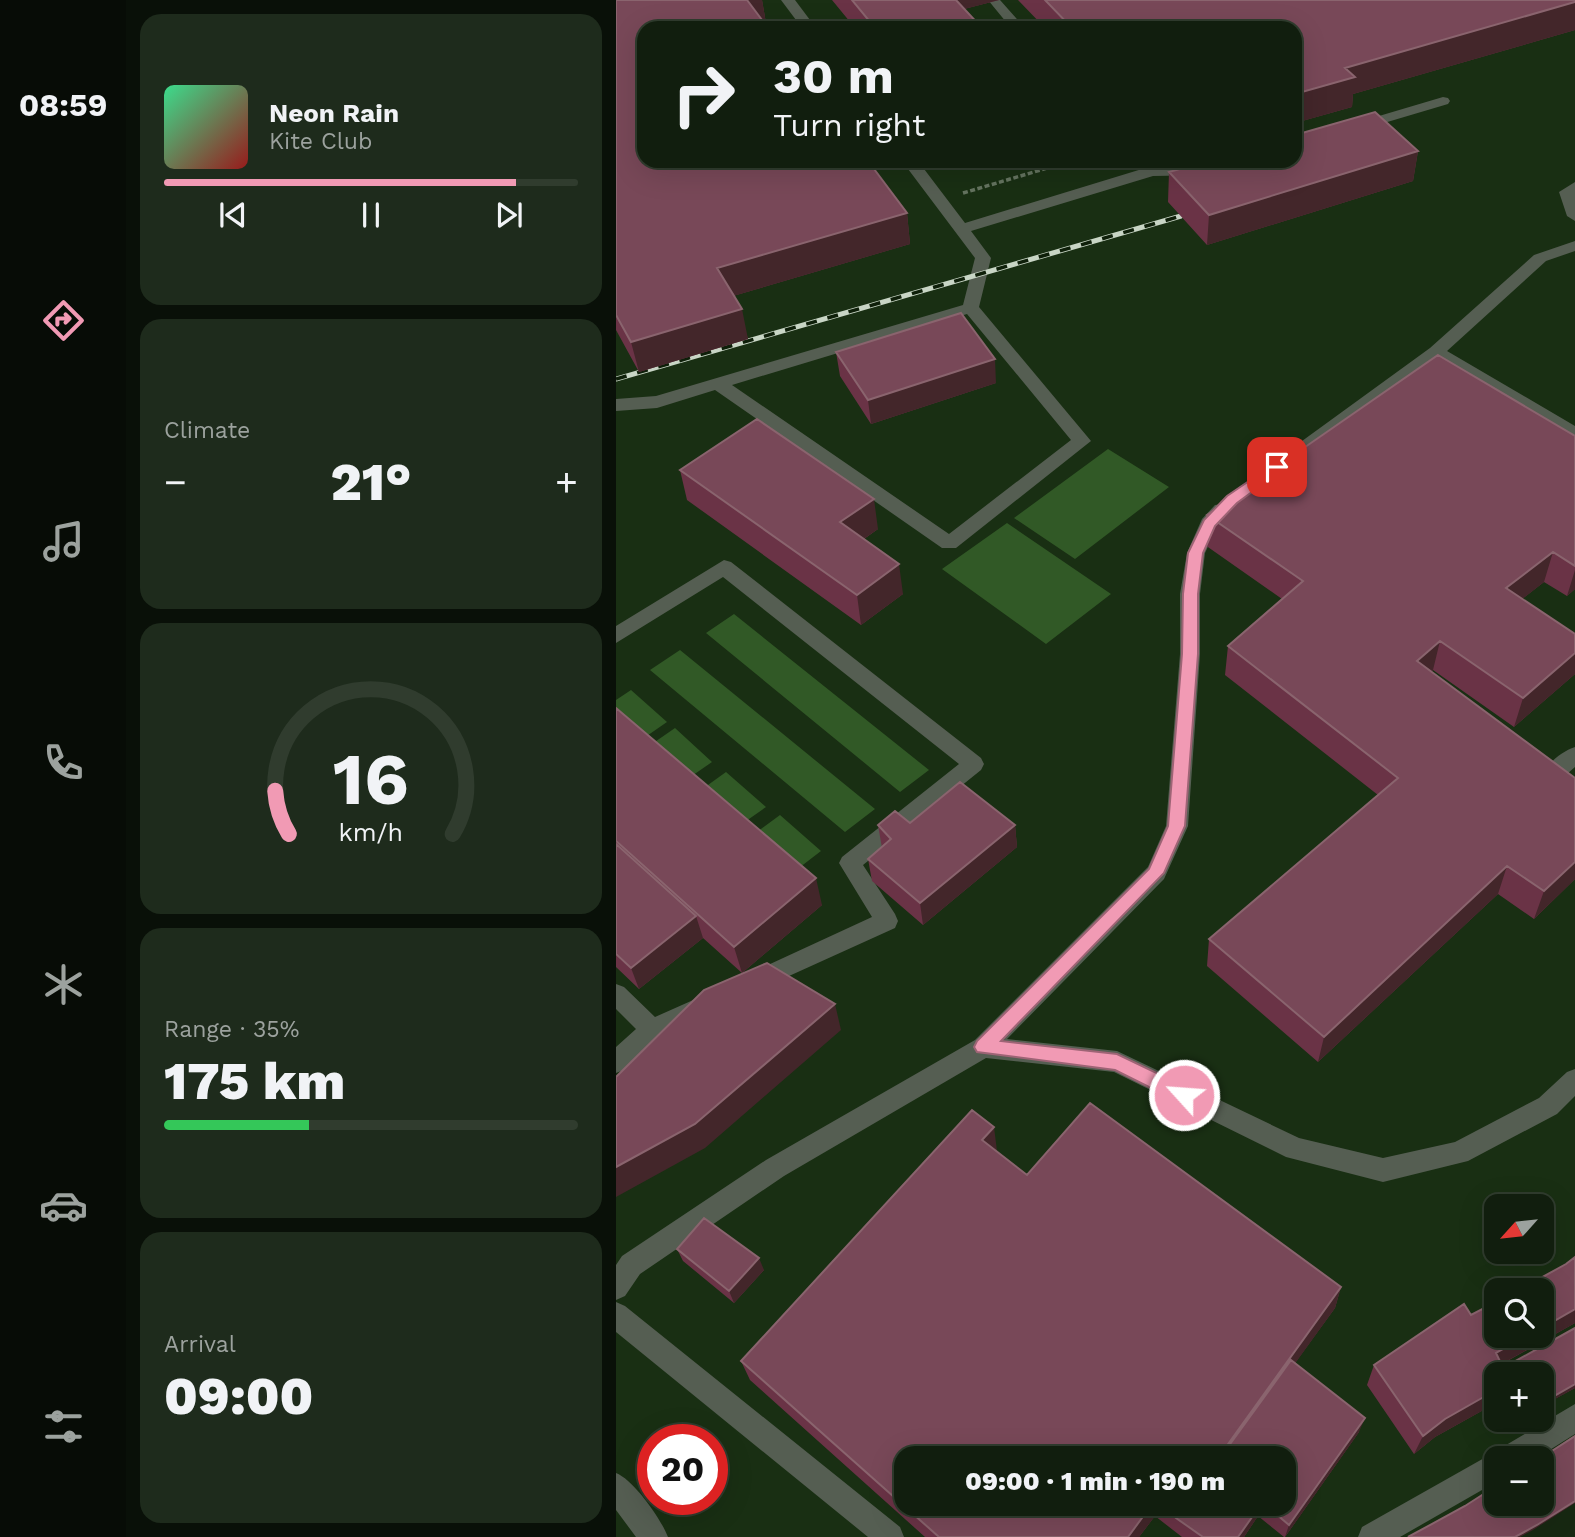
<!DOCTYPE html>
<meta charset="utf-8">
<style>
body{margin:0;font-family:"Work Sans",sans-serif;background:#1e2b1c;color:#f1f3f6;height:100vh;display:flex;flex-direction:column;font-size:26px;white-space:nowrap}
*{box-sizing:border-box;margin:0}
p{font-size:23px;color:#9ca29e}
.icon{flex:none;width:38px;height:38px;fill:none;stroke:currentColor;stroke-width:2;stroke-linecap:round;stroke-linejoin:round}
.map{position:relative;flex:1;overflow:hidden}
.panel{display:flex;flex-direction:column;gap:14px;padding:14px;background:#091008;width:490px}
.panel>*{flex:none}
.top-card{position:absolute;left:21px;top:21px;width:665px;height:147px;border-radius:21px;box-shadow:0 7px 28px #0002,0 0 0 2px #303c2e;background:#111e0e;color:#f1f3f6;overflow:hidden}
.needle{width:46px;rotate:243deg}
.controls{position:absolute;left:868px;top:1194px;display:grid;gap:14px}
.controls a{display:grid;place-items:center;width:70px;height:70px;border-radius:14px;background:#111e0e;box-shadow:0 7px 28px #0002,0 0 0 2px #303c2e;font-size:35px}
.speed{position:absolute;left:21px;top:1424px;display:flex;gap:14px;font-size:35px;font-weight:700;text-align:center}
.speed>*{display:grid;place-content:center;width:91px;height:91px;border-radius:50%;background:#111e0e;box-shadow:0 7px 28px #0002,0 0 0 2px #303c2e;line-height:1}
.speed .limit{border:10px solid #d22;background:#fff;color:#111}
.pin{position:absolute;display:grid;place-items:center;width:60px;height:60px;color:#fff;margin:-30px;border-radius:14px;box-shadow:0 4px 10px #0006}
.me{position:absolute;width:77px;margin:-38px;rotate:296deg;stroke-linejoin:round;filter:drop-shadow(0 0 5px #0008)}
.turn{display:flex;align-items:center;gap:24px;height:147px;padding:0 21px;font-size:32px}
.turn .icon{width:91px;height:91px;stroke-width:2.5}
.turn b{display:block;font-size:49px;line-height:60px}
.big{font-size:52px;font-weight:800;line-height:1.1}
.panel .card{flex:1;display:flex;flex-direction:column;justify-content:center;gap:10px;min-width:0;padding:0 24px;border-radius:21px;background:#1e2b1c}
.panel .dial{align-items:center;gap:0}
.dial svg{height:182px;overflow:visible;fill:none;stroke:#303c2e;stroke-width:7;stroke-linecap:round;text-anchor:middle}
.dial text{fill:#f1f3f6;stroke:none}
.song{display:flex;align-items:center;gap:21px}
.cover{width:84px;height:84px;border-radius:10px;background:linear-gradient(135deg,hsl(150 70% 55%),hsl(0 70% 35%))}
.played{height:7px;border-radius:4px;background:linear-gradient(90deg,#f19ab4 85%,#303c2e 85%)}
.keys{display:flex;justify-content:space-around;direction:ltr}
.heat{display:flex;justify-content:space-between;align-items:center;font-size:38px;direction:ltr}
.charge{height:10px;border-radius:5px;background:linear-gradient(90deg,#34c759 35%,#303c2e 0)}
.trip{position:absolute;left:278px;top:1446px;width:402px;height:70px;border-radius:21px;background:#111e0e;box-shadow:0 7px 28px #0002,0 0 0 2px #303c2e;font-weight:800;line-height:70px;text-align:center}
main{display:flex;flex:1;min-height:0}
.tabs{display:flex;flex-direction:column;width:126px;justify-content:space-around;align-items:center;background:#070c06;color:#9ca29e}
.tabs .icon{width:49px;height:49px}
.tabs .active{color:#f19ab4}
.tabs b{font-size:32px;color:#f1f3f6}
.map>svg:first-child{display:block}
.built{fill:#192f13;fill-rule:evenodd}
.water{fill:#315926}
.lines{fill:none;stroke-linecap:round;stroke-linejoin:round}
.path{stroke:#64735f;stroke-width:3.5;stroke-dasharray:5 2.5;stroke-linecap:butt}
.lane{fill:#555e52;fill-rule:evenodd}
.rail-casing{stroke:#c8d5c5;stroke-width:5}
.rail{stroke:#0e1f09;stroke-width:3.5;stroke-dasharray:11;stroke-linecap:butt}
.wall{fill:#6a3346;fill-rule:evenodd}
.shaded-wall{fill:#43262a}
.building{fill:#784858;stroke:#8a646e;stroke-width:2}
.route{fill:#f19ab4;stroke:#9d6475;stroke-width:2}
</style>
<main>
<nav class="tabs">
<b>08:59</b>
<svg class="icon active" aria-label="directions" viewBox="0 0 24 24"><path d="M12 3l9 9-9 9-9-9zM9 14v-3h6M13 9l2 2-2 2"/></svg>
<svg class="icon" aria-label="music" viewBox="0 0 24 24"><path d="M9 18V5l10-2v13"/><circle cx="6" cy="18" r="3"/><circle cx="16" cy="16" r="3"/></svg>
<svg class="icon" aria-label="phone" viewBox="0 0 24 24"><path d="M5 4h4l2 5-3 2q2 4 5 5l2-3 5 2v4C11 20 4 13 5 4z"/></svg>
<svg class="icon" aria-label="climate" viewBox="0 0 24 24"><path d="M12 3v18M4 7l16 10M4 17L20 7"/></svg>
<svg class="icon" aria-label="car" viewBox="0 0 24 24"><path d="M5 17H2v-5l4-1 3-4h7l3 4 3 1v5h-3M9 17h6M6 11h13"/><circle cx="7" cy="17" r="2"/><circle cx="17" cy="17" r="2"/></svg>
<svg class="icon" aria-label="filters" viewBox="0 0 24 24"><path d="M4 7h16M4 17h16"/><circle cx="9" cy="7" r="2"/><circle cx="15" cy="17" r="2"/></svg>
</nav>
<section class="panel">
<div class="card">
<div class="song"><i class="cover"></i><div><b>Neon Rain</b><p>Kite Club</p></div></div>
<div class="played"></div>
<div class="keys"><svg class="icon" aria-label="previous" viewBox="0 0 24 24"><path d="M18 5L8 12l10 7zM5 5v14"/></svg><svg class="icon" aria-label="pause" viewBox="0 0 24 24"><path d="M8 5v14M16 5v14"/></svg><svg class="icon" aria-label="next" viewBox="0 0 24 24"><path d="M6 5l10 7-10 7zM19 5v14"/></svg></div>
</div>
<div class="card"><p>Climate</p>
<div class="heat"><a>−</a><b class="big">21°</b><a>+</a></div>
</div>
<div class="card dial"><svg viewBox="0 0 100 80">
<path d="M14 69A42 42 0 1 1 86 69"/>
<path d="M14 69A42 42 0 0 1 8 50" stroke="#f19ab4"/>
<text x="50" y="56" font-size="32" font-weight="700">16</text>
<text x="50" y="72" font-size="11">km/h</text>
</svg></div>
<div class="card"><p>Range · 35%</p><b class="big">175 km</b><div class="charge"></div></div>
<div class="card"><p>Arrival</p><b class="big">09:00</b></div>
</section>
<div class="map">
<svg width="959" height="1537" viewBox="0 0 959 1537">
<rect width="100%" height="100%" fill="#172812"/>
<path class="built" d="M0,0H959V1503L904,1537H0ZM28,28H679V161H28ZM880,1206H926V1251H880ZM880,1290H926V1335H880ZM880,1374H926V1419H880ZM37,1440H96V1500H37ZM290,1458H668V1503H290ZM880,1458H926V1503H880Z"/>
<path class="water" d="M492,449L553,487L459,559L398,518Z
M391,523L495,594L430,644L326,569Z
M118,614L313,770L284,792L90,633Z
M64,650L259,809L229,832L34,670Z
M15,690L51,722L25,740L0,717V700Z
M59,728L96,762L70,780L33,746Z
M110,772L150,807L123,826L85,790Z
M164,815L205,851L179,871L138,834Z"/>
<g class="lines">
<path class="path" d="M347,193L455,161"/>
<path class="lane" d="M165,0H179L200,28H186Z
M372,0H384L409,28H395Z
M827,97L832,98L834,101L832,104L741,131L734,127L736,124Z
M286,161H302L349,223L526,169L519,161H535L540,166L595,165L611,161H635L632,164L596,175L537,176L355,231L375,258L363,307L475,441L340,548H326L99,390L41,408L0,411V399L40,396L347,305L359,258ZM351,314L455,440L333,534L116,385Z
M959,182V221L951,216L943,192Z
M959,241V251L930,261L831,351L959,426V440L821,360L676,465H664L661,461L664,457L814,348L918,255Z
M606,504L613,505L615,510L601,527L589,553L584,594V654L572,826L548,879L391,1039L501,1051L683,1138L767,1158L839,1142L923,1098L951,1072L959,1069V1096L941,1114L852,1161L767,1182L670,1157L498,1072L370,1058L168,1176L24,1274L9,1296L0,1300V1265L6,1256L150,1160L359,1040L532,867L550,826L564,654V594L571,553L586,519L599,505Z
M108,560L115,562L365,758L368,764L365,770L247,865L279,914L282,921L279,928L138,992L130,989L126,982L130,975L256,917L223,863L226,857L343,764L107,577L0,643V626Z
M959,747V767C950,775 944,782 932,778L928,772C934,761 947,751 959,747Z
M0,984L8,987L39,1017L84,997L92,1000L96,1007L92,1014L44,1036L8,1070L0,1073V1047L20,1029L0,1009Z
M0,1302L9,1306L284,1527L288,1537H252L0,1332Z
M959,1404V1434L921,1458H880V1482L784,1537H742L746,1527L870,1457L883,1454L885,1448Z
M0,1473C18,1480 45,1519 52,1537H20L0,1510Z"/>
<defs>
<path id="rail" d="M0,379L565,216"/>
</defs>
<use href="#rail" class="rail-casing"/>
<use href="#rail" class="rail"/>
</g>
<path class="wall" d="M0,0H146L150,23L148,24L291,213L294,244L117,296L132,339L23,372L0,330Z
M216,0H383L348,9L366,28H239Z
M402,0H959V30L737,94L736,107L679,123V28H429Z
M802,151L797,181L591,245L552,202L553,172Z
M220,352L380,383L255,424L224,376Z
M959,436V589L951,596L928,582L906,599L959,634V674L898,727L817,670L815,672L959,879L918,919L882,894L702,1062L591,966L593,939L762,795L609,675L612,646L666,599L589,545L591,515Z
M64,470L262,529L248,539L287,594L245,625L71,500Z
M0,708L206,905L126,973L87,938L23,989L0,967Z
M294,823L399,825L401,847L307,925L256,881L252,859L266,848L262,825Z
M380,1151L411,1175L725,1287L719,1308L679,1363L743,1432L669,1537H668L642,1516L628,1537H566L539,1516L523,1537H309L134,1380L125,1361ZM668,1458V1503H290Z
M61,1249L148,1270L118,1303L67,1261Z
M950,1264L959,1323L886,1364L887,1368L959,1328V1388L926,1406L880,1374V1403L819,1437L798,1454L751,1385L758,1365L855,1315Z"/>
<path class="shaded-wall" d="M129,0H146L150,23L134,27Z
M328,0H383L329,14Z
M959,2V30L737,94L736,107L679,123V94L729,68Z
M802,151L797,181L591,245L593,215Z
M364,161H376L364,164Z
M291,213L294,244L107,299L101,268Z
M126,309L132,339L23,372L15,342Z
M379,359L380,383L255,424L252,400Z
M258,499L262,529L229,552L224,522Z
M937,552L928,582L882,618L890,588Z
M283,564L287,594L245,625L241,595Z
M959,570V589L951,596Z
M824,641L817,670L794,690L801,661Z
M959,653V674L898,727L907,698Z
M399,825L401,847L307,925L304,903Z
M959,862V879L918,919L928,891Z
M891,866L882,894L702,1062L708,1037Z
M200,878L206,905L126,973L118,947Z
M80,916L87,938L23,989L15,968Z
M219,1004L225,1030L89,1148L0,1197V1167Z
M378,1127L381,1151L366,1140Z
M143,1258L148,1270L118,1303L113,1291Z
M725,1287L719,1308L611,1458H602Z
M959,1309V1323L869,1373L880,1353L912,1335H926V1328Z
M959,1384V1388L926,1406V1403Z
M880,1390V1403L819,1437L798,1454L807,1436L829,1419Z
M749,1418L743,1432L669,1537L673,1525Z
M959,1501V1503L917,1530L904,1537H899Z
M537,1503H540L539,1516L523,1537H512Z
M646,1503L642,1516L628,1537H622Z"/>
<path class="building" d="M0,0H131L152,28H28V161H252L291,213L101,268L126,309L15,342L0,315Z
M236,0H340L366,28H259Z
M429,0H959V2L729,68L739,77L679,94V28H456Z
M759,112L802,151L593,215L553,172L592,161H679V135Z
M345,313L379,359L252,400L220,352Z
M822,355L959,436V566L937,552L890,588L959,634V653L907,698L824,641L801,661L959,778V862L928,891L891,866L708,1037L593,939L782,778L612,646L687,581L591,515Z
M141,419L258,499L224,522L283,564L241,595L64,470Z
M0,708L200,878L118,947L0,841Z
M344,782L399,825L304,903L252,859L275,839L262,825L279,811L294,823Z
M0,844L80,916L15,968L0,954Z
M151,963L219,1004L79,1124L0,1167V1077L88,990Z
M474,1103L725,1287L602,1458H290V1503H537L512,1537H323L125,1361L356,1110L378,1127L366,1140L411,1175Z
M88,1218L143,1258L113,1291L61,1249Z
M959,1257V1309L926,1328V1290H903L950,1264Z
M880,1302V1335H912L880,1353L890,1374H880V1390L829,1419L807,1436L758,1365L848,1304L855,1315Z
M959,1328V1384L926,1403V1374H890L887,1368Z
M675,1360L749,1418L673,1525L647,1503H668V1458H604Z
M959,1436V1501L921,1525L899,1537H792L849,1506L880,1486V1503H926L925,1458Z
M546,1503H569L560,1515Z
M571,1503H646L622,1537H587L560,1518Z"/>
<path class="route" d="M661,462L666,464V470L621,503L599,526L587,553L582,594V654L569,826L548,873L385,1041L501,1054L574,1089L577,1095L574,1101L568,1103L561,1101L499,1070L361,1052L358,1047L361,1041L533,869L552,826L566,654L567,594L572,553L588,520L611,496Z"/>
</svg>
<div class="controls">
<a><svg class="needle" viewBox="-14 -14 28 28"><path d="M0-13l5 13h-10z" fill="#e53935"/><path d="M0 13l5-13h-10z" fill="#9ca29e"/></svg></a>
<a><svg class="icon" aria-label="search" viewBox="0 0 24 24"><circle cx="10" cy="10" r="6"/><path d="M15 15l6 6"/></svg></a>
<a>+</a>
<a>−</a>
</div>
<div class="speed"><div class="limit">20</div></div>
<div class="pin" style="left:661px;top:467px;background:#d93025"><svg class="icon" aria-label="arrive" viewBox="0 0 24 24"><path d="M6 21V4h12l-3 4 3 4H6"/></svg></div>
<svg class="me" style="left:568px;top:1095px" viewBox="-20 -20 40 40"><circle r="17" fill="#f19ab4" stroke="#fff" stroke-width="3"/><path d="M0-11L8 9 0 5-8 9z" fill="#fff"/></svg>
<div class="trip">09:00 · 1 min · 190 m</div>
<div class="top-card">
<div class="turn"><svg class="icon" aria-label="right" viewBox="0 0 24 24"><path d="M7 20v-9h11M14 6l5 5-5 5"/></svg><div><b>30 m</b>Turn right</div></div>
</div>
</div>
</main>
